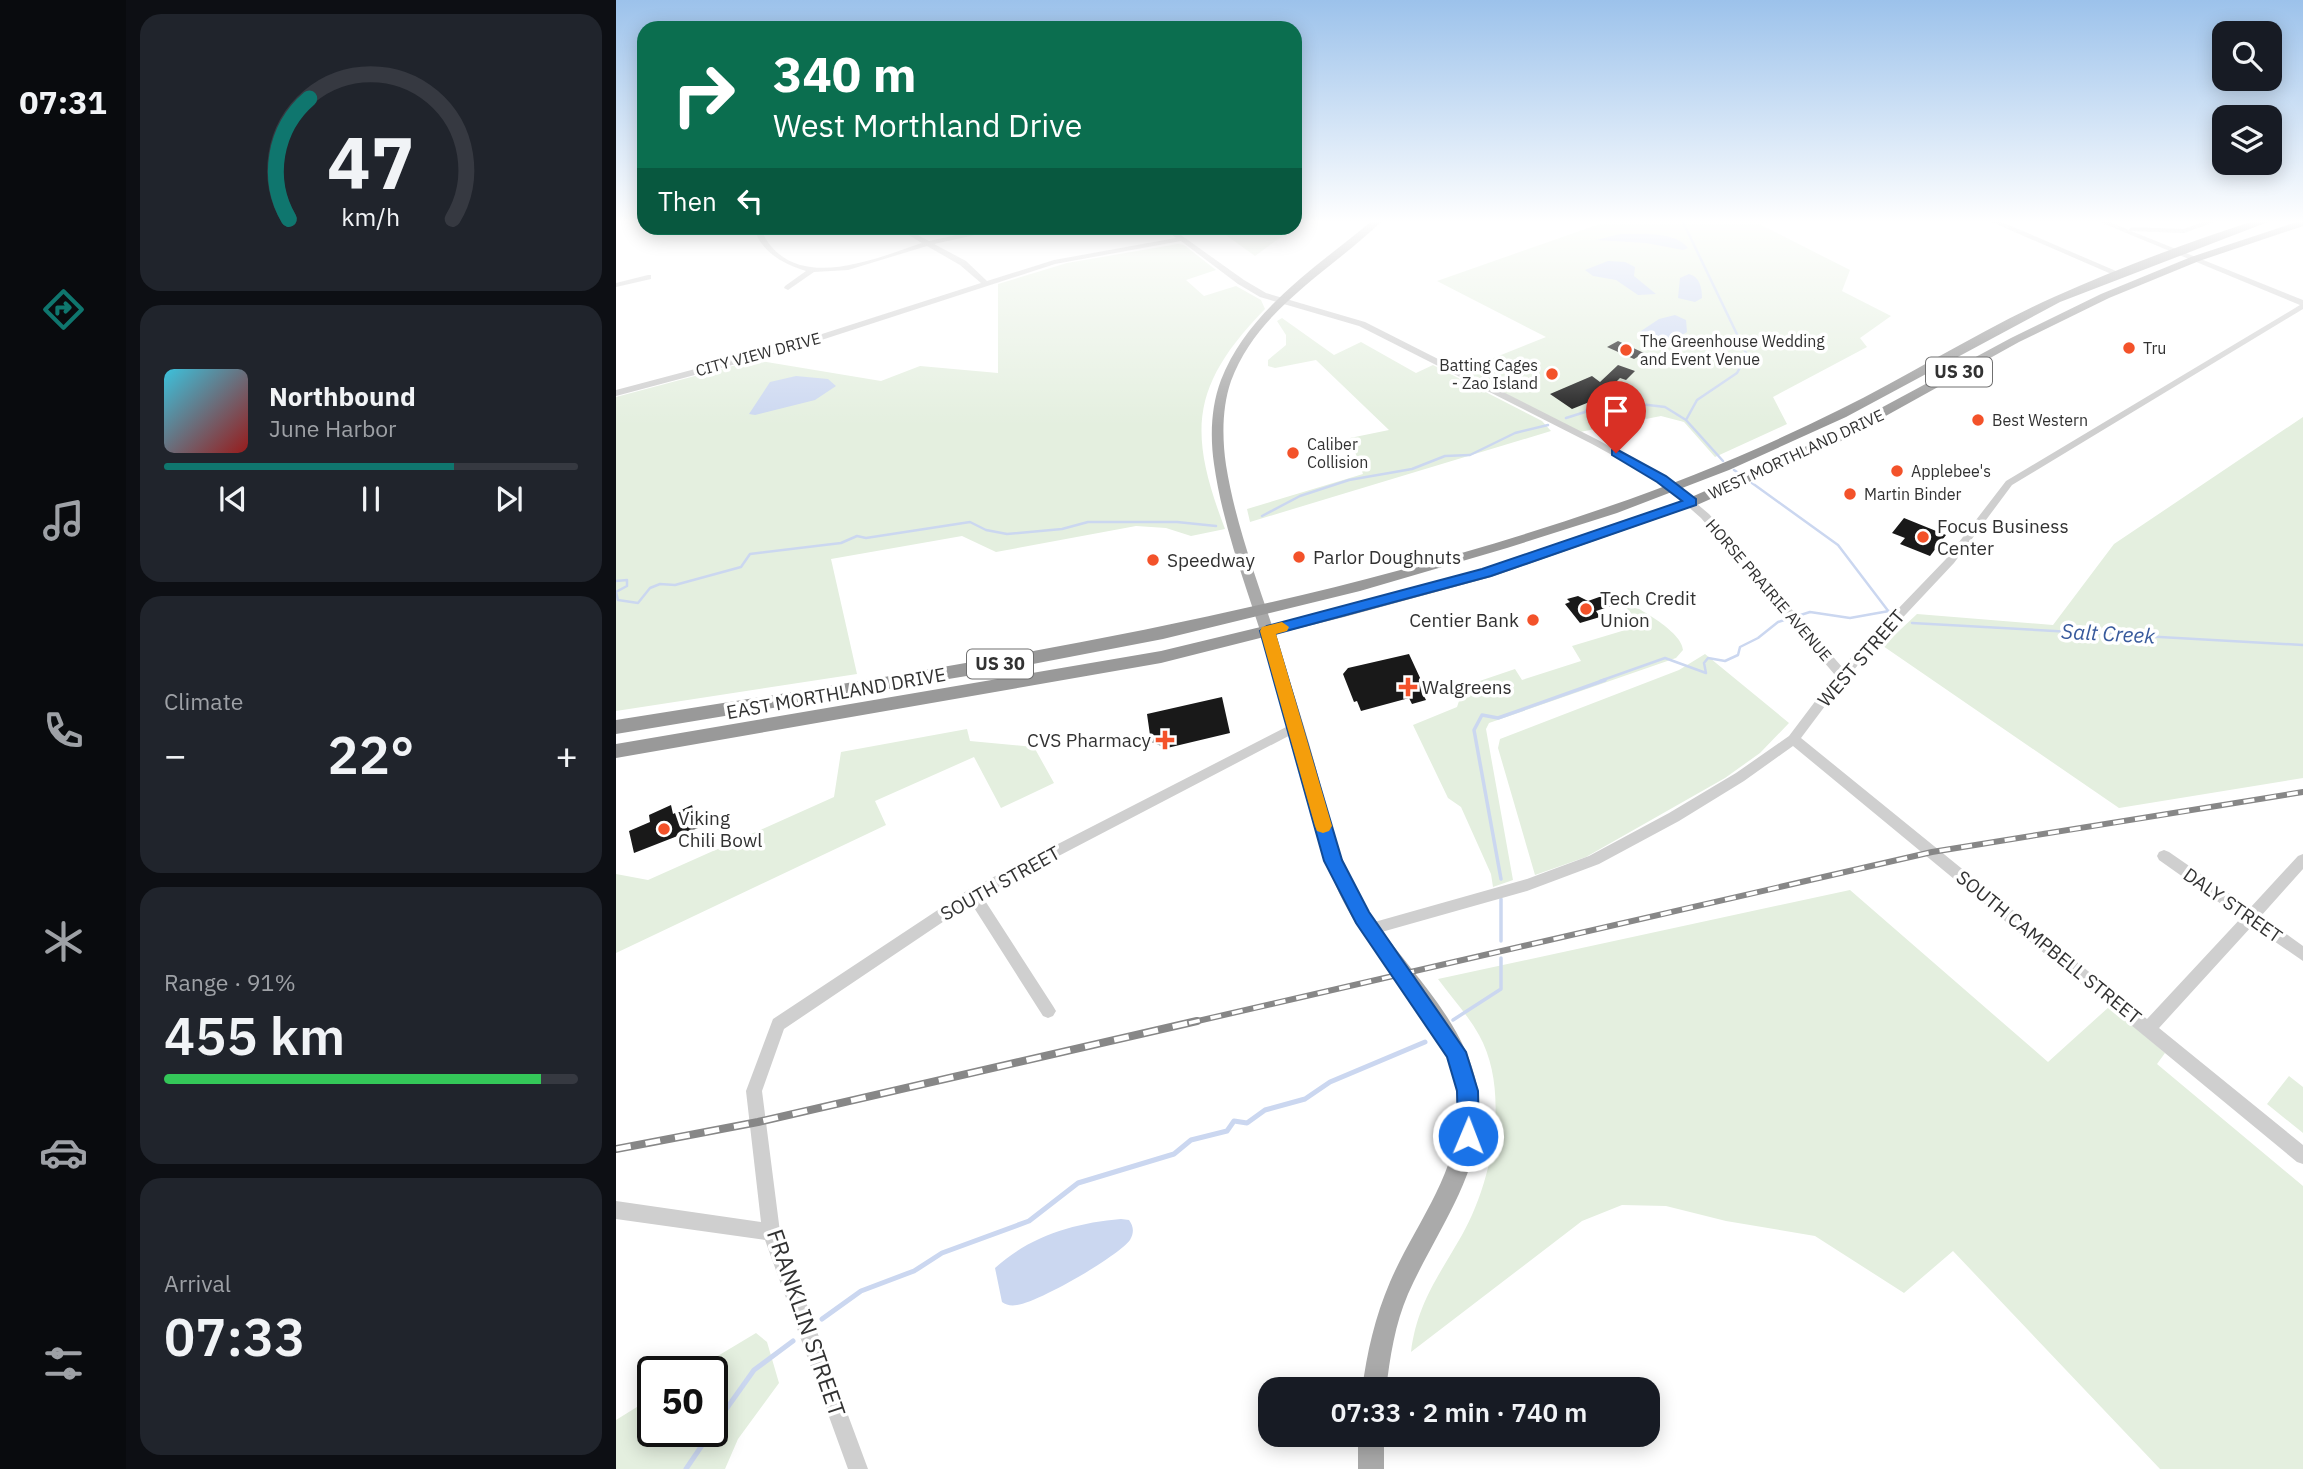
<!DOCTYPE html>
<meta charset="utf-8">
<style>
body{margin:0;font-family:"IBM Plex Sans",sans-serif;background:#20242c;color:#f1f3f6;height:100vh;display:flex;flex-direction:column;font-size:26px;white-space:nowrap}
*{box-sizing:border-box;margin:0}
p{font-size:23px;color:#9ea1a6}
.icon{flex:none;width:38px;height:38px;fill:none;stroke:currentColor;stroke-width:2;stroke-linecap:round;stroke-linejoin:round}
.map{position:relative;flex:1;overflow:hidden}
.drawer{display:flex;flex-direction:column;gap:14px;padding:14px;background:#0d0f14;width:490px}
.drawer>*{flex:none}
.hud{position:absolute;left:21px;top:21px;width:665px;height:214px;border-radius:21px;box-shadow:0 4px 18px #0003;background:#0b6e4f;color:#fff;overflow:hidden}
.buttons{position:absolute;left:1596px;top:21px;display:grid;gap:14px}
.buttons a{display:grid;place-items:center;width:70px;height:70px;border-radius:14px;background:#171b24;box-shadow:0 4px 18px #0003;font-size:35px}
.speed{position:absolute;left:21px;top:1356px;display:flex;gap:14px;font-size:35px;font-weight:700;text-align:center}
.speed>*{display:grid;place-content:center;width:91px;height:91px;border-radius:50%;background:#171b24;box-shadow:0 4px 18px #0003;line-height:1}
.speed .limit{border:4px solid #111;border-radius:10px;background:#fff;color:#111}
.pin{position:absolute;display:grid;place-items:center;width:60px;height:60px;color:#fff;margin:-72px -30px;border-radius:50% 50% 50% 0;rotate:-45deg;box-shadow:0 0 7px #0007}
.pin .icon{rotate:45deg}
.me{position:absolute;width:77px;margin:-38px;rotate:1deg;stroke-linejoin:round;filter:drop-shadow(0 0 5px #0008)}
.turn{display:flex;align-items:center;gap:24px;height:147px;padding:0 21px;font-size:32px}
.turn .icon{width:91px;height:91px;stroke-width:2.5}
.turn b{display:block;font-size:49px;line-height:60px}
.then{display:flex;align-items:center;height:66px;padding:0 21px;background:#0003;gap:14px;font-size:26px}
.big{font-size:52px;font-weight:600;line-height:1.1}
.drawer .card{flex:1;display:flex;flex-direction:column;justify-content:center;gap:10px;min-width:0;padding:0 24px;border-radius:21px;background:#20242c}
.drawer .dial{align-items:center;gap:0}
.dial svg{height:182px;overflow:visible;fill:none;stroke:#363941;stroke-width:7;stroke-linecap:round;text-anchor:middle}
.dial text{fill:#f1f3f6;stroke:none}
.song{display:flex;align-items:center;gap:21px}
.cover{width:84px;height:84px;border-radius:10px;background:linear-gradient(135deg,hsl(190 70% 55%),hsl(0 70% 35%))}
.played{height:7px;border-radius:4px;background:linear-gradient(90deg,#0f766e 70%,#363941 70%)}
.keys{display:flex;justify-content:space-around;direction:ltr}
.heat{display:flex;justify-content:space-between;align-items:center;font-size:38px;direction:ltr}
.charge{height:10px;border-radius:5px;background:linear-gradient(90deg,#34c759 91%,#363941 0)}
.trip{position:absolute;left:642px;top:1377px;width:402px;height:70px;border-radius:21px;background:#171b24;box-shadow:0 4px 18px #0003;font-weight:600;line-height:70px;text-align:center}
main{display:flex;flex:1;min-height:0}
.menu{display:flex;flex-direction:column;width:126px;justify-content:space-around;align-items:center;background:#090b0e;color:#9ea1a6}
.menu .icon{width:49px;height:49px}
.menu .active{color:#0f766e}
.menu b{font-size:32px;color:#f1f3f6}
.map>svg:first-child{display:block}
.green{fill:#e4efdf}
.water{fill:#cbd7f0}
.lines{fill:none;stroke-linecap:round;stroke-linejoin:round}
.stream-far2{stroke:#cbd7f0;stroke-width:2.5}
.stream-far1{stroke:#cbd7f0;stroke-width:3.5}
.stream{stroke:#cbd7f0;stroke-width:5}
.building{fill:#191919}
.minor{fill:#cfcfcf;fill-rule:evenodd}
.major{fill:#aaa;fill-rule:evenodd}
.highway{fill:#999;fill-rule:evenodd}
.rail-far1-casing{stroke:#878787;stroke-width:6}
.rail-casing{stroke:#878787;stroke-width:8}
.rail-far1{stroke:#fff;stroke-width:3.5;stroke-dasharray:11;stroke-linecap:butt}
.rail{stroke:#fff;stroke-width:5;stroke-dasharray:15;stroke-linecap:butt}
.route{fill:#1a73e8;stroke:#114b97;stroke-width:2}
.slow{fill:#f59e0b}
.poi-dot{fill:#f3522a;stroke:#fff;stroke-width:2.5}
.labels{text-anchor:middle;stroke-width:7;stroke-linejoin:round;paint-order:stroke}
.far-poi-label{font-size:16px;fill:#323232;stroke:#fff;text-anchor:start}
.far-street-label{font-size:16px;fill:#323232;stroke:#fff}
.shield{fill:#fff;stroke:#707070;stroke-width:2}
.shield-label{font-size:18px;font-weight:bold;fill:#323232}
.poi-label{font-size:19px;fill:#323232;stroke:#fff;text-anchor:start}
.street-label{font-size:19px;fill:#323232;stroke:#fff}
.water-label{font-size:21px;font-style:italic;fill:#385a9c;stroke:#fff}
.near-street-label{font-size:23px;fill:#323232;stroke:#fff}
</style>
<main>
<nav class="menu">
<b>07:31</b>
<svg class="icon active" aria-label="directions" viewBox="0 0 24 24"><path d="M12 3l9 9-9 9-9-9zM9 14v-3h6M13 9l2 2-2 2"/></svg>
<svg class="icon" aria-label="music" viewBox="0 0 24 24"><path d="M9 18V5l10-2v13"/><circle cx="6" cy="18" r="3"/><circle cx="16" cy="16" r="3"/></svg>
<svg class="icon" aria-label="phone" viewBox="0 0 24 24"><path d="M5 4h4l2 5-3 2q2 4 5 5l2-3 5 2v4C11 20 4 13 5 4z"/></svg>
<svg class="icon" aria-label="climate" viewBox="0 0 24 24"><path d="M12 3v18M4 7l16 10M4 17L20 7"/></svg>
<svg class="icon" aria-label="car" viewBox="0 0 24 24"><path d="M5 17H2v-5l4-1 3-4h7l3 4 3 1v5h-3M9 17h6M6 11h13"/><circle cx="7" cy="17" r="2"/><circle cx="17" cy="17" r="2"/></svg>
<svg class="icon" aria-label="filters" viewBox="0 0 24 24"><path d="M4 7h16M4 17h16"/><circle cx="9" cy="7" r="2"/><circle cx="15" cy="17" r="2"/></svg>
</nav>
<section class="drawer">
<div class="card dial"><svg viewBox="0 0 100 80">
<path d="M14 69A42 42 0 1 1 86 69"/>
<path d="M14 69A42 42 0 0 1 23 16" stroke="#0f766e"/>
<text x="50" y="56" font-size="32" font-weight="700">47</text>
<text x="50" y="72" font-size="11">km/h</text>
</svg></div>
<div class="card">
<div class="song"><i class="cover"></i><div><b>Northbound</b><p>June Harbor</p></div></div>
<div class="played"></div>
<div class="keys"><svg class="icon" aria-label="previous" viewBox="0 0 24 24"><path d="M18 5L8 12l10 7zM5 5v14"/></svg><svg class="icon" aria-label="pause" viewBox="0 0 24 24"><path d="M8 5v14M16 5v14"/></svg><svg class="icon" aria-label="next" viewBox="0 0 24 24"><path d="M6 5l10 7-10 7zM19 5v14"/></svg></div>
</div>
<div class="card"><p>Climate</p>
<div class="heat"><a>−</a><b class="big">22°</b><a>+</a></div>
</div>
<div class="card"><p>Range · 91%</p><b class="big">455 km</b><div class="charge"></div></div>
<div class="card"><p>Arrival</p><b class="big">07:33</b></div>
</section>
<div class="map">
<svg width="1687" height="1469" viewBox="0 0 1687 1469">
<rect width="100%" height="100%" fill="#fff"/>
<path class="green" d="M995,220H1160L1145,225L1234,270L1226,291L1275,316L1244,338L1251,347L1157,397L1171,424L1099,457L1068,422L1045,416L964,432L845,371L930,337L821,281Z
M600,228H677L639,256Z
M562,244L568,245L600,270L570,280L588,296L620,286L645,300L649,309C574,386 572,432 609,529L575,536L550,528L520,526L380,552L346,536L215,559L241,674L0,711V397L139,360L265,381L304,366L382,373V284L451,263Z
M666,318L718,355L745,342L800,373L817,365L926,421L935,431L634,522L631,509L747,474L734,438L773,430L700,360L659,368L652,366V360L670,345V335L661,321Z
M1687,417V778L1503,808L1267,646L1301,614L1437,625L1498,544Z
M1002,599C1019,605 1067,632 1067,650L1060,658L873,723L870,729L897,880L877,887L875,874L845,807L832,798L797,725L841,707L843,701L840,689L899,669L906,680L965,661L956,646L1026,625Z
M1089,654L1173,723L1144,753L1109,778L970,857L919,875L882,748L884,739L1063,670Z
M351,729L354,741L418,747L438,783L385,808L358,757L259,801L270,825L0,953V874L32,880L218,797L225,752Z
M1234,890L1432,1062L1494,1006L1549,1053L1541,1064L1687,1186V1469H1544L1337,1251L1288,1293L1199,1236L1110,1221L1050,1206L1006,1205L966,1221L795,1352C801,1304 822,1277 846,1235C876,1182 895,1092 863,1035C852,1015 835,997 822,979Z
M1673,1076L1687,1087V1133L1651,1104Z
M140,1333L151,1342L163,1383L122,1439L109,1469H0V1420L37,1397V1432H96V1372H75Z"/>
<path class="water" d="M1004,234C1024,234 1059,231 1072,248L1067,250L1030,243L980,240Z
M992,261L1009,262L1019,267L1018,276L1040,294L1022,295L1000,280L977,276L969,270Z
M1073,274C1084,277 1086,288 1086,298L1079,302L1062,298L1064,278Z
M1059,315L1070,320L1071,332C1060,340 1035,342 1022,333L1043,319Z
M180,376L212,379L220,386L199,400L139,415L133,414L154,382Z
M505,1219L513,1220C518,1227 518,1233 514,1240C501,1257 423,1302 401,1305C395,1306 390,1305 386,1302L379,1268C414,1236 458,1223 505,1219Z"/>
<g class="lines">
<path class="stream-far2" d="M1066,220L1131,355L1121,373L1081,400L1070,420L1107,461
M950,418L969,412L975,403L1007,402L1049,407L1070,420
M1118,470L1124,474
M1136,483L1222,545L1273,612
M646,516L684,496L733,480L796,469L829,456L854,455L899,433L932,425
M0,581L11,580V586L0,592L2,600L22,603L34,588L44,584L59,585L125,567L134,554L225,543L241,536L250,538L354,522L370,530L391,534L446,529L472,522H561L600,526
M1296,623L1687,645
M984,681L1049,658L1090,673L1088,663L1092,658L1109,661L1122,655L1124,647L1142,638L1162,622L1194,612L1234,618L1273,611"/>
<path class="stream-far1" d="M885,879L858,730L866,715L882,718L989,680
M885,899V941
M837,1020L885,989V958"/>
<path class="stream" d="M206,1319L245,1291L298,1271L326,1253L413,1221L462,1183L558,1154L575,1140L611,1131L618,1121L631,1123L649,1110L689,1099L714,1082L809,1042
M96,1429L138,1370L177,1341
M70,1469L95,1432"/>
</g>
<path class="building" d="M1002,341L1028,353L1018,359L991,347Z
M1002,365L1019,371L1010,380L1004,378L1000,382L993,390L1002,396L991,401L986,397L956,409L934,394L976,376L984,382Z
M1288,518L1330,535L1314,556L1284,544L1289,538L1276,533Z
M962,596L972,601L986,596L995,606L980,611L984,617L964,623L949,604L954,602L951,599Z
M793,654L811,693L807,694L810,700L796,704L793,698L745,711L741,701L738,702L727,674L732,668Z
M606,697L614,733L551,748L535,742L531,714Z
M55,805L57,814L76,805L82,828L18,853L13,831L34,822L33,815Z"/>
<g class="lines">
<path class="minor" d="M1371,220H1381L1507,274L1500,276Z
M1479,220H1489L1513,230L1514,228L1516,227L1567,229L1593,220H1604L1568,233L1515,231L1687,300V309L1396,485L1338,563L1230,678L1185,738L1531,1019L1625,918L1543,860L1541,856L1543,852L1548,850L1553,852L1634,908L1682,856L1687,854V869L1645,916L1687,946V961L1636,926L1543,1028L1687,1145V1164L1681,1162L1177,746L1128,781L1063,821L983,864L911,891L755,935L750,934L748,929L750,924L755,923L911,879L973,856L1053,813L1120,773L1173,736L1219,675L1085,518L1043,481L976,444L743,326L644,297L622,284L565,241L439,264L187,346L0,396V390L181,342L365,283L344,265L311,246L232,270L198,272L172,290L168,288L169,286L190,271C167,264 145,252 138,228H144C174,296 255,260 306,243L281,228H288L313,241L373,228H385L382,230L318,244L350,261L371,281L438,260L560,238L548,228H555L628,280L650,293L749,322L982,440L1049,477L1093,514L1226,667L1330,559L1390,481L1684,305Z
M32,275H35V279L0,287V283Z
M680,722L684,724L686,727L684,730L366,896L437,1006L440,1011L437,1016L432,1018L427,1016L355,903L168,1029L146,1091L164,1232L252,1469H232L149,1240L0,1219V1201L145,1222L130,1091L157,1019L352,890Z"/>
<path class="major" d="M757,220H767C715,271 642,308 615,381C606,407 606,438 610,465C622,540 654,612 675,685C685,717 695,748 703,780C714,820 723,861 744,897C780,961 846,1012 861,1086C876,1162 821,1228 792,1294C779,1324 774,1357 770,1390H746C751,1352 759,1317 774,1282C801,1219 853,1161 841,1087C831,1025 762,965 732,910C707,865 696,815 684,767C675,735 666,704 657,672C637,603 608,535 598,464C594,437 595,406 605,380C632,310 702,266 757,220Z
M742,1435H768V1469H742Z"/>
<path class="highway" d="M1641,220H1657L1444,302L1230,417L1113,470L1001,513L891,548L744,591L547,639L381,671L0,734V720C334,667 670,618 991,507C1070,480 1149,447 1223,410C1295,375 1364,330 1438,297C1503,268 1572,242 1641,220Z
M1687,220V226L1583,261L1493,298L1403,342L1221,443L1081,505L875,577L728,617L545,663L0,758V744L545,651L728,607L865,569L1071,499L1211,437L1395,338L1485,294L1575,257Z"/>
<defs>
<path id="rail-far1" d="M573,1023L1316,852L1687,792"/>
<path id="rail" d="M0,1149L142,1122L581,1021"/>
</defs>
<use href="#rail-far1" class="rail-far1-casing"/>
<use href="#rail" class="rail-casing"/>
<use href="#rail-far1" class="rail-far1"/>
<use href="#rail" class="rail"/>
</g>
<linearGradient id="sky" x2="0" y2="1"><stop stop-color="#9cc2eb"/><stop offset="0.52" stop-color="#fff"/><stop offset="1" stop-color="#fff" stop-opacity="0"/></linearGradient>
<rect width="1687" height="426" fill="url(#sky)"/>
<path class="route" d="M1000,449L1050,476L1080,499V505L875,576L659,634L726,860L753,912L850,1052L862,1091L863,1136L860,1144L852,1147L845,1144L842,1136L841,1091L831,1057L740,923L708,861L644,631L651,626L866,569L1066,501L1041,482L996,455V450Z"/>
<path class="slow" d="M666,622L673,627L671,631L660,634L716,826L713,831L707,833L701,831L699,826L644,631L646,627Z"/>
<g class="poi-dot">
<circle cx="1513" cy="348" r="7"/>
<circle cx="1010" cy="350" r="7"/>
<circle cx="936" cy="374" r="7"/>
<circle cx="1362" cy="420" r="7"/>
<circle cx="677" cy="453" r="7"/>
<circle cx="1281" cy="471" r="7"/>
<circle cx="1234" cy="494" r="7"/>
<circle cx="1307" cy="537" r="7"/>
<circle cx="683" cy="557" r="7"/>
<circle cx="537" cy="560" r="7"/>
<circle cx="970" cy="609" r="7"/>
<circle cx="917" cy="620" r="7"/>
<path d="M788.5 676.5h7v7h7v7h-7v7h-7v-7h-7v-7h7z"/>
<path d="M545.5 729.5h7v7h7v7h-7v7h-7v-7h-7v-7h7z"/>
<circle cx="48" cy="829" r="7"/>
</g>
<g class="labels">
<g class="far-poi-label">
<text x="1024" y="347">The Greenhouse Wedding<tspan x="1024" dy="18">and Event Venue</tspan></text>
<text x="1527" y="354">Tru</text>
<text x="922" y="371" text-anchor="end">Batting Cages<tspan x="922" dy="18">- Zao Island</tspan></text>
<text x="1376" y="426">Best Western</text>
<text x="691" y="450">Caliber<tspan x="691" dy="18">Collision</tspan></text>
<text x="1295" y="477">Applebee's</text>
<text x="1248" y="500">Martin Binder</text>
</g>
<g class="far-street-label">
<text transform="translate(142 354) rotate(-15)" y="6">CITY VIEW DRIVE</text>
<text transform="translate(1180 454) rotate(-25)" y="6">WEST MORTHLAND DRIVE</text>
<text transform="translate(1153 590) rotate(49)" y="6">HORSE PRAIRIE AVENUE</text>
</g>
<g class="shield">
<rect x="1310" y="357.5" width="66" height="29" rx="5"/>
<rect x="351" y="649.5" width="66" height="29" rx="5"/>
</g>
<g class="shield-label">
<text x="1343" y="378">US 30</text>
<text x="384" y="670">US 30</text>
</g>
<g class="poi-label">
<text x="1321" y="533">Focus Business<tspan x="1321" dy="22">Center</tspan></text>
<text x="697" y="564">Parlor Doughnuts</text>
<text x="551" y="567">Speedway</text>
<text x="984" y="605">Tech Credit<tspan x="984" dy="22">Union</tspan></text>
<text x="903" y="627" text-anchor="end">Centier Bank</text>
<text x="806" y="694">Walgreens</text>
<text x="535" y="747" text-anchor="end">CVS Pharmacy</text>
<text x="62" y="825">Viking<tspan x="62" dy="22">Chili Bowl</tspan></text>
</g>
<g class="street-label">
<text transform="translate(1245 658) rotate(-49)" y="7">WEST STREET</text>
<text transform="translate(220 693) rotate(-10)" y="7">EAST MORTHLAND DRIVE</text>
<text transform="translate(384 883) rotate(-29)" y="7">SOUTH STREET</text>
<text transform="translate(1617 905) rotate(35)" y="7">DALY STREET</text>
<text transform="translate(1433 947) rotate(39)" y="7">SOUTH CAMPBELL STREET</text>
</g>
<g class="water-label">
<text transform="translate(1492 634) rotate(3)" y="7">Salt Creek</text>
</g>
<g class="near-street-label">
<text transform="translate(190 1323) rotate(71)" y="8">FRANKLIN STREET</text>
</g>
</g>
</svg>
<div class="buttons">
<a><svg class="icon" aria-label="search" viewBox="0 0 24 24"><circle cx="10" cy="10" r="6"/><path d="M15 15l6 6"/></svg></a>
<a><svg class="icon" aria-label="layers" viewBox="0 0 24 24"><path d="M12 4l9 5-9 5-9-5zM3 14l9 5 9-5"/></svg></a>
</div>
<div class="speed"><div class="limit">50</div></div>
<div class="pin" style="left:1000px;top:453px;background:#d93025"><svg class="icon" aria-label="arrive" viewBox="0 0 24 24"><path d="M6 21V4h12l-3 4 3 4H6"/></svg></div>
<svg class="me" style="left:852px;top:1136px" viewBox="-20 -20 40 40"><circle r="17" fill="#1a73e8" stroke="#fff" stroke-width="3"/><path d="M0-11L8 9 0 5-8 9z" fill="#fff"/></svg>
<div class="trip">07:33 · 2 min · 740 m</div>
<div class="hud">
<div class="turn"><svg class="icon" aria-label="right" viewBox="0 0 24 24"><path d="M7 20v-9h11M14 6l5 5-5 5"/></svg><div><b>340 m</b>West Morthland Drive</div></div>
<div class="then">Then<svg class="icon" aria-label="left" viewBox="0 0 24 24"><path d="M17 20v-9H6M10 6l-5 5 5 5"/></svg></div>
</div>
</div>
</main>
